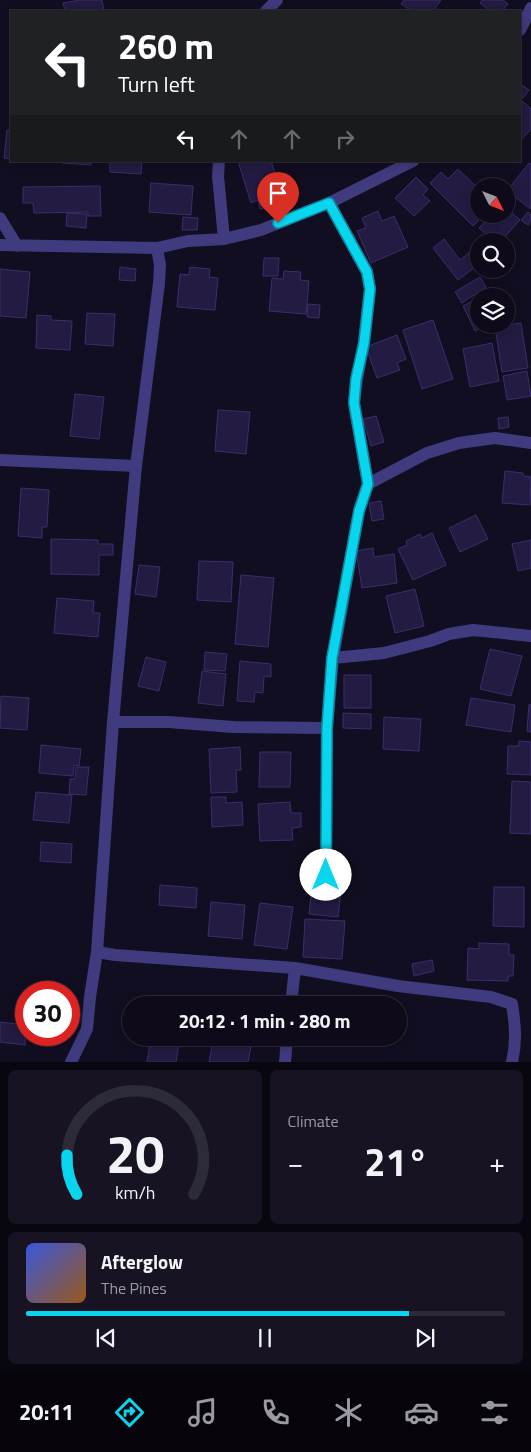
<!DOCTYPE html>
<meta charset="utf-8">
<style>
body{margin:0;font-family:"Titillium Web",sans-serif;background:#171322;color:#f1f3f6;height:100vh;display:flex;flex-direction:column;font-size:19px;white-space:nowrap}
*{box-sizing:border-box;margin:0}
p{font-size:16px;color:#9b9aa2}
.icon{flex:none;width:28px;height:28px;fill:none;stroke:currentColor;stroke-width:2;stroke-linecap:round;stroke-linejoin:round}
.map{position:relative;height:1062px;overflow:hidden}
.side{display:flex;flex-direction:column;gap:8px;padding:8px;background:#08060e;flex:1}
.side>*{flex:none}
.top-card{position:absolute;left:10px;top:10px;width:511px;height:152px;border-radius:0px;box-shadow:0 2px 12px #0003,0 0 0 1px #2e2b38;background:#202124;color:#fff;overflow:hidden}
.needle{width:32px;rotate:132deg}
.fabs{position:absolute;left:470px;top:178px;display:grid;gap:10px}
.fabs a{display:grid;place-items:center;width:45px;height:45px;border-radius:50%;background:#0e0a19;box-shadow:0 2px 12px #0003,0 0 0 1px #2e2b38;font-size:25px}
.speed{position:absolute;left:15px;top:981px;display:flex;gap:10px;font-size:25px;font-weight:700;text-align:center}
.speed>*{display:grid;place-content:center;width:65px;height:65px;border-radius:50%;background:#0e0a19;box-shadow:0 2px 12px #0003,0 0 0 1px #2e2b38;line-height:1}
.speed .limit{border:8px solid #d22;background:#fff;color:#111}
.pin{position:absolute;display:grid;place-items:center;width:42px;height:42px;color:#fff;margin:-51px -21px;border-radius:50% 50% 50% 0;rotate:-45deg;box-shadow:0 0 5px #0007}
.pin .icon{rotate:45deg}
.me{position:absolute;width:55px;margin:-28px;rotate:0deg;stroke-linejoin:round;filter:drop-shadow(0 0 4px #0008)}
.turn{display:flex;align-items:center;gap:18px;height:105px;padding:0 25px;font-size:22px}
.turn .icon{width:65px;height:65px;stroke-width:2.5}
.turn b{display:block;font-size:35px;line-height:42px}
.lanes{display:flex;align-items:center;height:48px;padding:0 25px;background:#0003;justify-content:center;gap:25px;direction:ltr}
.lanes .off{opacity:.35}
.big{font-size:38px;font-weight:700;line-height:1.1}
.side .widget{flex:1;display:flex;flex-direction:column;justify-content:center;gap:8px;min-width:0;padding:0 18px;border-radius:8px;background:#171322}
.side .dial{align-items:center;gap:0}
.dial svg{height:130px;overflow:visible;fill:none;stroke:#2e2b38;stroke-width:7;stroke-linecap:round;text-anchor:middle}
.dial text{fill:#f1f3f6;stroke:none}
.song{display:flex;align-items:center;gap:15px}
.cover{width:60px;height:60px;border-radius:8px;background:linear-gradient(135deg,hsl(230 70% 55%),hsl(30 70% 35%))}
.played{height:5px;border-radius:2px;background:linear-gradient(90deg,#0ad5ef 80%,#2e2b38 80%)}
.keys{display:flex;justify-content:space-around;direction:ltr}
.heat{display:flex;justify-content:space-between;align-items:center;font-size:28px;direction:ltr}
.side .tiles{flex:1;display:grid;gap:8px;grid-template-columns:1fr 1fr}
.widget:last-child{grid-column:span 2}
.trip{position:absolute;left:122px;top:996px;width:285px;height:50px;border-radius:25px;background:#0e0a19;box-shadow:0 2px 12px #0003,0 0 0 1px #2e2b38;font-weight:700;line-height:50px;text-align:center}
.dock{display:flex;height:80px;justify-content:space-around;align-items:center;background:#06040a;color:#9b9aa2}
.dock .icon{width:35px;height:35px}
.dock .current{color:#0ad5ef}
.dock b{font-size:22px;color:#f1f3f6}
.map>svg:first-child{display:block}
.building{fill:#231b41;stroke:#3b2e6c}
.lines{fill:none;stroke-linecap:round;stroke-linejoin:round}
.minor{stroke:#3f3b7e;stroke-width:12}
.route-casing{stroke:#068a9b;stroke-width:12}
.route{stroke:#0ad5ef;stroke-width:9}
</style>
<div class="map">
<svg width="531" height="1062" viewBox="0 0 531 1062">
<rect width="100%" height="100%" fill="#120e21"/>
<path class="building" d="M80,0H102L104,11H65L63,3Z
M404,0H441L433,11H412L401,4Z
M482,0H503L508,4L502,11H490L480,3Z
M520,84L529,90L523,98L520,96Z
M520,99L531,109V129L520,141Z
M7,130H11V159L4,158Z
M62,161H91V165L62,163Z
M110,161H142L141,174L110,172Z
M238,161H271L281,192L274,194L277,204L260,209L258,200L251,203Z
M529,163L531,164V209L507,191Z
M458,169L479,189V214H485L473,226L430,183L441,172L448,179Z
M416,177L428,189L423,195L430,201L414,216L395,198Z
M151,183L193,186L191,215L149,212Z
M100,186L101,216H88V212L34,213L33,203H23V187Z
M506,208L520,220L501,241H494L479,228L492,214H506Z
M378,211L382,221L394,216L408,247L371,263L357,231L366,228L362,218Z
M528,212L531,215V221L528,225L521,220Z
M67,213L87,214L86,228L66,226Z
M183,217L198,218L197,230H182Z
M444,239L460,260L479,245V264L458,280L433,248Z
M264,258H279L278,276H263Z
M120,267L136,269L135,281L119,280Z
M190,267L210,269L209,277L218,278L215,310L177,307L180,274L189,275Z
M0,269L30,272L26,318L0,316Z
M284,271L301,272L300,280L309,281L306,314L269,311L272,278L283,279Z
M480,277L486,287L462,303L455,292Z
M479,298V324H488L475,331L463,306Z
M308,304L320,305L319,318L307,317Z
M87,313L115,314L113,346L85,344Z
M37,315L51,316V320L72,321L70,350L36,348Z
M433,320L453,379L422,389L403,330Z
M521,323L528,368L502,372L495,327Z
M397,335L406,359L397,363L400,370L377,378L366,347Z
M492,343L499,381L470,387L463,349Z
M527,371L531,396L507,400L503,376Z
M75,394L104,397L99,439L70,436Z
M218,410L250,412L246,454L215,451Z
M376,416L384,442L371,446L363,419Z
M508,417L509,427L499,429L498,418Z
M505,471L523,473V476L531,477L530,505L502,503Z
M21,488L49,490L47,527H42V538L18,536Z
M381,501L384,519L372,521L369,503Z
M476,515L488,539L460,552L449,528Z
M432,533L446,565L413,580L398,549L407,545L406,541L420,534L422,538Z
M51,539L98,540V544H113V555H99V575L51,574Z
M531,540V568L518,571L512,544Z
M373,548L374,557L394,554L397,583L362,588L356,551Z
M199,561L233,562L231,602L197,600Z
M139,565L160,567L156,597L135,594Z
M241,575L274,578L268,647L235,644Z
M415,589L424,626L395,633L386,596Z
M57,598L94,601L93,613H100L98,637L54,633Z
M490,649L522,656L511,696L480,689Z
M205,652L227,654L225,671L204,670Z
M146,657L166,662L159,691L138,686Z
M240,661L271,664V677L264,676L263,693L255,692L254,702L237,701Z
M202,671L226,674L223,706L198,703Z
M344,675H371V708H344Z
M1,696L29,698L27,730L0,728Z
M471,698L515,705L511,732L466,725Z
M529,704L531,705V732L527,731Z
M343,713L371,714V729L343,728Z
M384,717L421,719L419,751L383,749Z
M519,741L531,742V775L507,774L508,746H519Z
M41,745L81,749L79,766L74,765L73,776L39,773Z
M240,747L241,770H236L237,792L211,793L209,749Z
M260,752H291L290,787H259Z
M76,767H89L86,795L69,794L70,779H75Z
M512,781L531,782V834L510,833Z
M36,792L72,795L69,823L33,820Z
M211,797H226V803L242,802L243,825L212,827Z
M290,802L291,813H301V827L292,828L293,840L260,841L258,804Z
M41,842L72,844L71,863L40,861Z
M313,879L342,882L338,917L309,914Z
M160,885L197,888L196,908L159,905Z
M494,887H524V927L493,926Z
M211,902L245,905L242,939L208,936Z
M260,903L293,907L287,949L254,945Z
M305,919L345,921L342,959L303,957Z
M479,943L509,944V955H514L513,976H508V981L467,980L468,948L479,949Z
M432,960L434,971L414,976L412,964Z
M0,1022L26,1025L25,1045L0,1042Z
M151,1038H180L176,1062H147Z
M233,1038H264V1042Z
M213,1041L251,1047L248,1062H209Z"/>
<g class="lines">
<path class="minor" d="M266,11L277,0
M520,30L531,8
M219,161L218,176L224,239
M0,218L17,246
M0,245L157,248L188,241L224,239L261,230L329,203L413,161
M0,460L136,466
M368,484L427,453L459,443L495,438L531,443
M333,658L384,653L430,641L449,634L473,630L531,636
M113,722H169L233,727L327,728
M326,875L327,728L333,658L359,511L368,484L354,403L357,379L364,343L370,289L367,272L329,203
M97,952L115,955L295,968L398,986L491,997L512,1004C515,1024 517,1041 512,1062
M291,1005L295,968
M71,1062L87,1029L90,997L97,952L113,722L136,466L159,283L160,265L157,248
M285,1062L287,1038"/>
</g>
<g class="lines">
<defs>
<path id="route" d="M278,223L329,203L367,272L370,289L364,343L356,379L354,403L368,484L359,511L332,658L327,728L326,875"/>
</defs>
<use href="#route" class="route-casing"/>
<use href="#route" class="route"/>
</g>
</svg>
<div class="fabs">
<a><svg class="needle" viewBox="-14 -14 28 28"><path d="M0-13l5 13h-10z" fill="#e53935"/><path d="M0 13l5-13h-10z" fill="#9b9aa2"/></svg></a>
<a><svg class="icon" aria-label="search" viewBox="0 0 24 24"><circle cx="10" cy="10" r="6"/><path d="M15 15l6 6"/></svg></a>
<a><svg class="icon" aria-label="layers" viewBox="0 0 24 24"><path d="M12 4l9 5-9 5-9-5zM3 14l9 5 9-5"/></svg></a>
</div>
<div class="speed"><div class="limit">30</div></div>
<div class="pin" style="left:278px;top:223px;background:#d93025"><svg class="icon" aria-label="arrive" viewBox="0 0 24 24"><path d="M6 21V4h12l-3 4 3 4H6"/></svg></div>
<svg class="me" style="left:326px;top:875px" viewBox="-20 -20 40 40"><circle r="19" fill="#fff"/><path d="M0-13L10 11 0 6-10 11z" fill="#0ad5ef"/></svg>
<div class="trip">20:12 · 1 min · 280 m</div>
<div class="top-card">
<div class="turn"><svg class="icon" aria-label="left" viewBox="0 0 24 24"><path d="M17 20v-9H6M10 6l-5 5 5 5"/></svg><div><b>260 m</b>Turn left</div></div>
<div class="lanes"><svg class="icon" aria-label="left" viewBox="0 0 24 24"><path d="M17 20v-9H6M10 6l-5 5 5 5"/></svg><svg class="icon off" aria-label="ahead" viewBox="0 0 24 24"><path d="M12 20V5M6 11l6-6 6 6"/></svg><svg class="icon off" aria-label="ahead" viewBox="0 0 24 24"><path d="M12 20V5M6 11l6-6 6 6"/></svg><svg class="icon off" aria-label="right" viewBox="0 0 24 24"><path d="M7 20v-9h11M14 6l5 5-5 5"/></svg></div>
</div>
</div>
<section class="side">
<div class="tiles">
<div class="widget dial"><svg viewBox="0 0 100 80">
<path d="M14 69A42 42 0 1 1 86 69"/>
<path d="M14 69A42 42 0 0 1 8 45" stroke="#0ad5ef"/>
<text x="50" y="56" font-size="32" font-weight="700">20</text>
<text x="50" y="72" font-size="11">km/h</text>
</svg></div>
<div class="widget"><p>Climate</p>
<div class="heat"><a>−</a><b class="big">21°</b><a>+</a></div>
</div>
<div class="widget">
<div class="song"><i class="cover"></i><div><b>Afterglow</b><p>The Pines</p></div></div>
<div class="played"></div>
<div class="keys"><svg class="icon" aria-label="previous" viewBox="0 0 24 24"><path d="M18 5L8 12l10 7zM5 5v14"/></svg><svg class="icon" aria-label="pause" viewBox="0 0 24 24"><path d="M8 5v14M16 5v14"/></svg><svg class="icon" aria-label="next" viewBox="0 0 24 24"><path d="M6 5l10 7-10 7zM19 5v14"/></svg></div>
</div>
</div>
</section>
<nav class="dock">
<b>20:11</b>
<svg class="icon current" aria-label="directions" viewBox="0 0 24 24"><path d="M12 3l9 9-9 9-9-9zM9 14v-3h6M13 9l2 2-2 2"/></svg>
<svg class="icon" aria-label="music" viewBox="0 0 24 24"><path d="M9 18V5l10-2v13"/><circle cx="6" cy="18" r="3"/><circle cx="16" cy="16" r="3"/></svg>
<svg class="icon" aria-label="phone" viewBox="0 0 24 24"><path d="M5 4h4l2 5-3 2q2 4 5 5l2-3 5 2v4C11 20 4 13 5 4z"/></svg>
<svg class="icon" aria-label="climate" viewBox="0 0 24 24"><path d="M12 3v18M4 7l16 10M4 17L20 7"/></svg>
<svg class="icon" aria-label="car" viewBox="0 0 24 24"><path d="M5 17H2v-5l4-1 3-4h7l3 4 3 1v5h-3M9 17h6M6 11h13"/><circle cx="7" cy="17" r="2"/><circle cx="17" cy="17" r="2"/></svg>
<svg class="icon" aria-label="filters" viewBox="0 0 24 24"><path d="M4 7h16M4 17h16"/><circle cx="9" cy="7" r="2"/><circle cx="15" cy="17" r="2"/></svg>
</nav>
